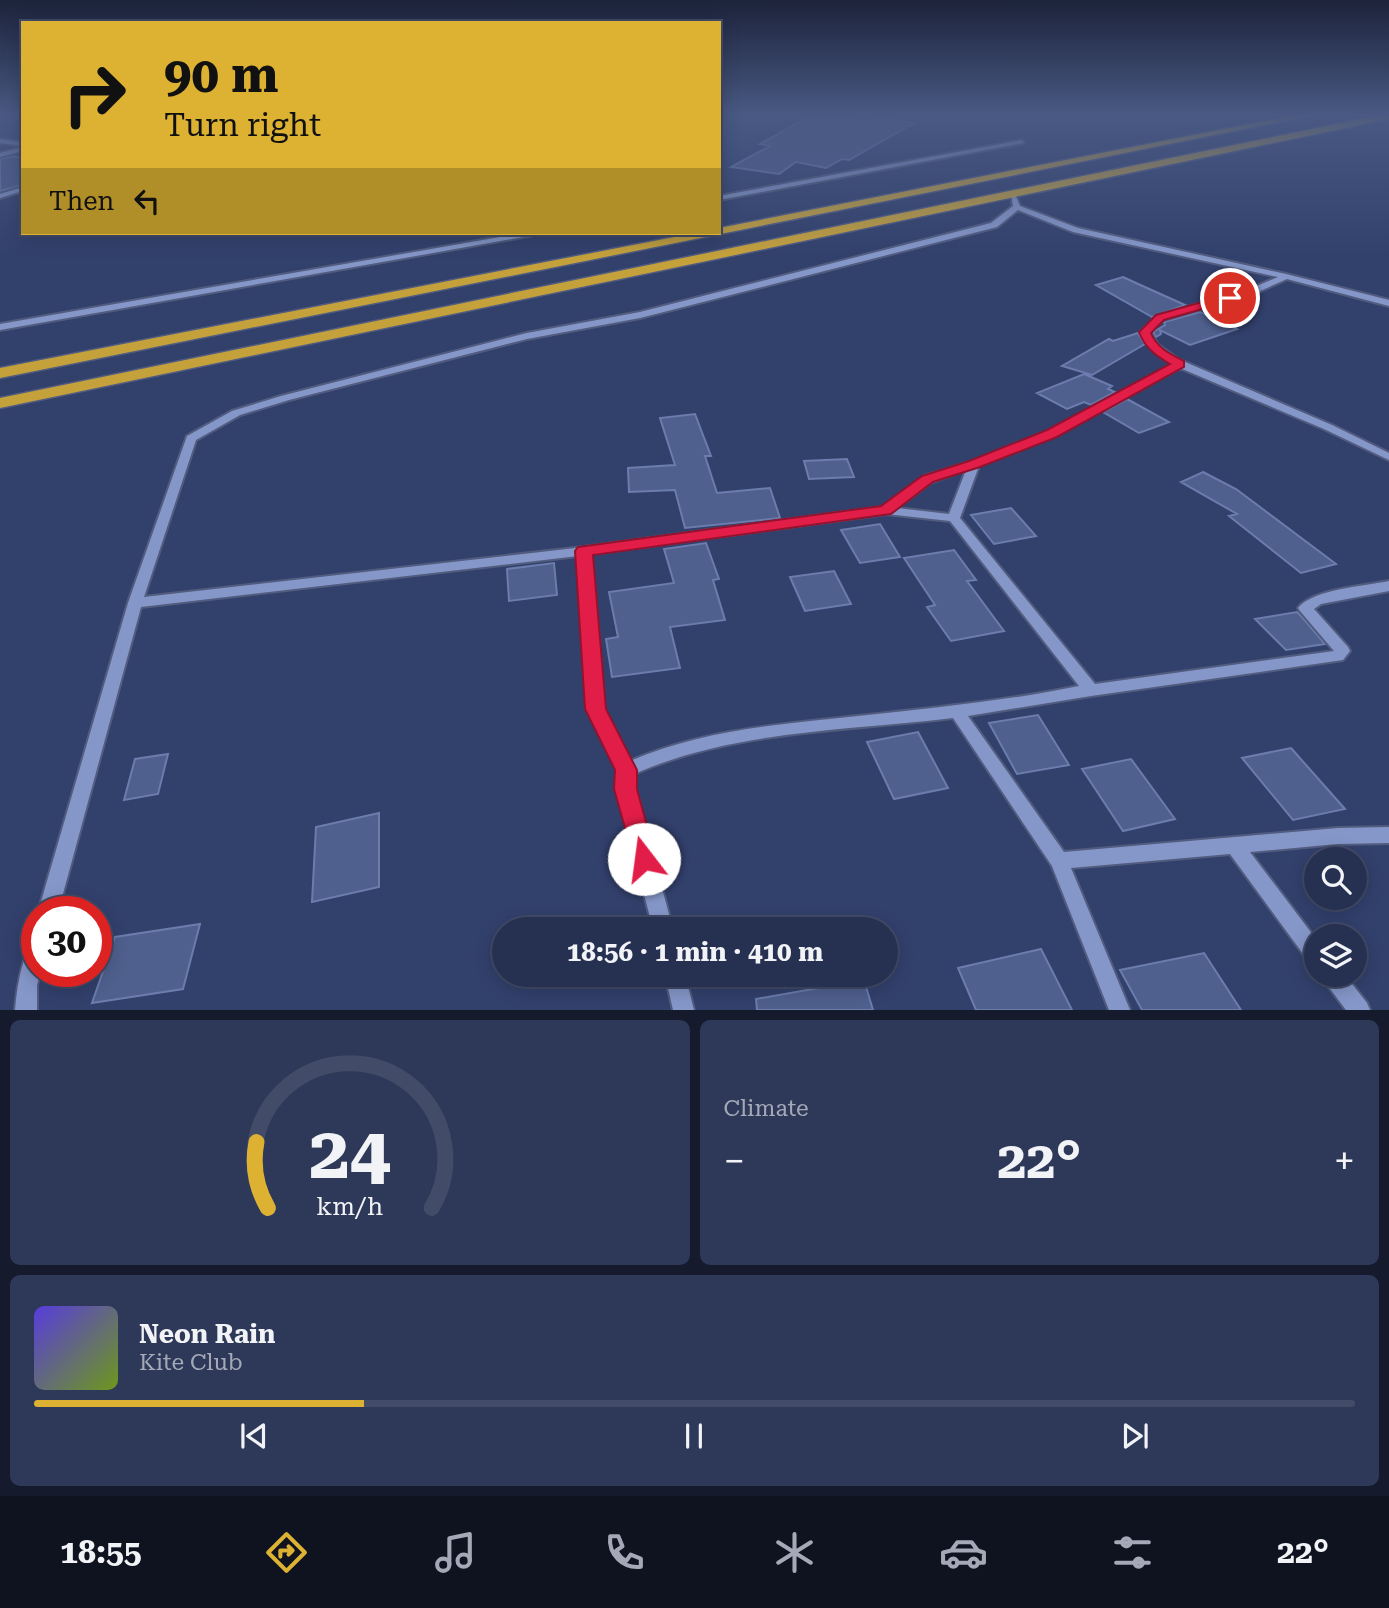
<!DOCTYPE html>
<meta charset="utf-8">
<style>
body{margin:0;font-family:"Roboto Serif",serif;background:#2e3858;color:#f1f3f6;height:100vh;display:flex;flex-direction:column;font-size:26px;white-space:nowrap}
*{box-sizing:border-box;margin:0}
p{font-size:23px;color:#a4a9b7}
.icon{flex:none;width:38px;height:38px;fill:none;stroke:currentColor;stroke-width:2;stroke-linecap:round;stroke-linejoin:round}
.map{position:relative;height:1010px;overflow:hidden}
.panel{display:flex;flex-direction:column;gap:10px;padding:10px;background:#151a2d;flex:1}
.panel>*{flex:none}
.banner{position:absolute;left:21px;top:21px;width:700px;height:214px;border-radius:0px;box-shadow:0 4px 18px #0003,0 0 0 2px #424b68;background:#ddb233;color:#111;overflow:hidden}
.fabs{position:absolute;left:1304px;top:847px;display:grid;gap:14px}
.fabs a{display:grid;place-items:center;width:63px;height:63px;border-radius:50%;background:#263051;box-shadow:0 4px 18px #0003,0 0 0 2px #424b68;font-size:35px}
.speed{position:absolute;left:21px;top:896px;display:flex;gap:14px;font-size:35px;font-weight:700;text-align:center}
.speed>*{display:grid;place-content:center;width:91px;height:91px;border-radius:50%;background:#263051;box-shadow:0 4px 18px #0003,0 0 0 2px #424b68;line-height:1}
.speed .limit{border:10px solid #d22;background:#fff;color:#111}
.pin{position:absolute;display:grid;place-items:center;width:60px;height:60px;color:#fff;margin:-30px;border:4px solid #fff;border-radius:50%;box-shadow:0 2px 7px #0007}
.me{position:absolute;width:77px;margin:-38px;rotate:345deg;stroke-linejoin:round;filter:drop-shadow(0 0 5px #0008)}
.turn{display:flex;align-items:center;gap:24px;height:147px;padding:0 28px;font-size:32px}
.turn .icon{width:91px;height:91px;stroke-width:2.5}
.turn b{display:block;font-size:49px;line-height:60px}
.then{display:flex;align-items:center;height:66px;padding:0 28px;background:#0003;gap:14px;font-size:26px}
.big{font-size:52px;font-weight:700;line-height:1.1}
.panel .card{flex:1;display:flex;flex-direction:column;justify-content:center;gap:10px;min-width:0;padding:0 24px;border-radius:10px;background:#2e3858}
.panel .dial{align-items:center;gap:0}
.dial svg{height:182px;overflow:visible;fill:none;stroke:#424b68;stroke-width:7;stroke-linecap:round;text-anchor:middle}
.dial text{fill:#f1f3f6;stroke:none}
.song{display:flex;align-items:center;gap:21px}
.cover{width:84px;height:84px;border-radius:10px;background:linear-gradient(135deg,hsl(250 70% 55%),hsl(80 70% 35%))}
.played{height:7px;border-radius:4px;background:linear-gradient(90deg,#ddb233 25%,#424b68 25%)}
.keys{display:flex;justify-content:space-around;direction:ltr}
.heat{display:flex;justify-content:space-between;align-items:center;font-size:38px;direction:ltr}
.panel .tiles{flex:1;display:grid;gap:10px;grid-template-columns:1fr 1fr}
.card:last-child{grid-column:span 2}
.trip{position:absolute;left:492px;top:917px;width:406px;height:70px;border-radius:35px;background:#263051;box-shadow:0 4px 18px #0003,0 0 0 2px #424b68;font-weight:700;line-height:70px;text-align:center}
.menu{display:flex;height:112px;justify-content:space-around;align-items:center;background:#0f1320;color:#a4a9b7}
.menu .icon{width:49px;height:49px}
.menu .current{color:#ddb233}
.menu b{font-size:32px;color:#f1f3f6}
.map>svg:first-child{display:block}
.building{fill:#4f608e;stroke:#6b7cad;stroke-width:2}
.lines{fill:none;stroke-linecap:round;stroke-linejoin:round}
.minor-casing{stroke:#515c7f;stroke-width:4}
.highway-casing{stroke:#515c7f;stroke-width:3}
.minor{fill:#8597c9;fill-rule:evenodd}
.highway{fill:#c5a13c;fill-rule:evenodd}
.route{fill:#e11d48;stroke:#92132f;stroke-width:2}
</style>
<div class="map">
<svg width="1389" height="1010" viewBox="0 0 1389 1010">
<rect width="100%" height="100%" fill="#32406c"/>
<path class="building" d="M812,115L866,122L878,117L914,123L849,160L842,159L826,168L796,162L779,174L731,167L770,146L760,144Z
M14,156L23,158V185L0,191V159Z
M1123,277L1136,283L1185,305L1152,317L1096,285Z
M1200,312L1237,329L1190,345L1160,330L1161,334L1156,337L1153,332L1165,325L1164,322Z
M1138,333L1145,344L1092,375L1062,366L1109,339L1113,341Z
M1084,374L1112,386L1108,389L1115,392L1091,405L1084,402L1067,409L1037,393Z
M1127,399L1169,422L1139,433L1103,412Z
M695,414L711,456H705L717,493L770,488L780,518L685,528L675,490L629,492L628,468L675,465L660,418Z
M847,459L854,477L809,479L804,461Z
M1203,472L1236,489L1336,564L1301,573L1229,516L1237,514L1181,482Z
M1011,508L1036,536L994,544L971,515Z
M880,524L900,557L860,563L841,530Z
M706,543L719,579L713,580L725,620L670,627L680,668L612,677L606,639L618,637L609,592L674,583L664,549Z
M954,550L976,580L967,581L1004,631L951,641L927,607L935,605L904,558Z
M554,563L557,595L509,601L507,569Z
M834,571L851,604L805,611L790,577Z
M1297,612L1302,617L1325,644L1286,650L1255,619Z
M1038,715L1069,765L1017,774L989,723Z
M918,732L948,788L894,799L867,742Z
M1291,748L1345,809L1293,820L1242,758Z
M168,754L158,794L124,800L135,759Z
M1131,759L1175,819L1123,831L1082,769Z
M379,813V887L312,902L316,827Z
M200,924L183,989L92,1003L115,937Z
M1041,949L1072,1010H976L958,968Z
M1204,953L1241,1010H1142L1120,970Z
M864,980L873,1010H757L756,999Z"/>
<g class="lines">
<defs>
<path id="minor" d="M0,139L23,142V146L0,143Z
M1022,140L1024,143L719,200V196Z
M23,147V151L0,157V153Z
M23,187V191L0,198V194Z
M1011,194H1015L1020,206L1078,228L1286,274L1389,300V306L1287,279L1258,292L1163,320L1150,332L1158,345L1178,359L1332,425L1389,453V460L1324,429L1180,368L1056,435L979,466L960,518L1095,684L1334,651L1300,611L1298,608C1313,589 1365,586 1389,581V591L1321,604L1314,609L1348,647L1350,651L1343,660L1091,696L968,716L1064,852L1338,828L1389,827V843L1338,844L1250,852L1316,939V965L1309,962L1230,854L1071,868L1130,1010H1109L1052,866L953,718C846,731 734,730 634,774L635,789L673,929H653L617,789L618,770L588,709L578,556L141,607L58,912H38L128,603L187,436L232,411L281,396L527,333L640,312L991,223L1013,206ZM1018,210L1073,232L1278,277L1252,288L1157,316L1140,332L1152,350L1173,364L1048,431L970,462L924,476L882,507L584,547L144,597L196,440L240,415L289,400L527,339L640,318L997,227ZM966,470L949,514L897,508L932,482ZM886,514L950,521L1079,686C1006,701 932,708 858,716C781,724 702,730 630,761L604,709L591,554Z
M523,233H538L534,235L0,330V324Z
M37,940V971H41L37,985V1010H15C17,986 21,965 30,943Z
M665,975H685L694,1010H673Z
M1322,975H1345L1367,1003L1370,1010H1346L1325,982Z"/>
<path id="highway" d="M1300,114H1320L0,378V368L695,233H719V228Z
M1385,114H1389V119L0,408V398Z"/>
</defs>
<use href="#minor" class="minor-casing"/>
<use href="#highway" class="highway-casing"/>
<use href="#minor" class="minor"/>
<use href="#highway" class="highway"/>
</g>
<linearGradient id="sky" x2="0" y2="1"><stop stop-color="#1c233b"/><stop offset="0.45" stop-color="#495983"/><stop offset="1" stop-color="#495983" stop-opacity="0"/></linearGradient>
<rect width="1389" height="255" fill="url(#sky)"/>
<path class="route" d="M1230,294L1234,295V300L1164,320L1151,333C1157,348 1170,354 1184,361V367L1057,437L980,467L933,482L891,514L593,555L606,709L637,770V789L656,859L653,867L644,870L636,867L614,789L615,770L585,709L575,551L578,547L881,506L922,476L969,461L1047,430L1170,364C1156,356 1145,348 1139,332L1156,315Z"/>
</svg>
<div class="fabs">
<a><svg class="icon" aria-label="search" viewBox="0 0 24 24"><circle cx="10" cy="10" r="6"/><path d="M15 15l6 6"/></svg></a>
<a><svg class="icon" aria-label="layers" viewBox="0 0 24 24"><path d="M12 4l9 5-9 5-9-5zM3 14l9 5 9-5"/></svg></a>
</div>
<div class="speed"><div class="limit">30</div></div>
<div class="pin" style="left:1230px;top:298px;background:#d93025"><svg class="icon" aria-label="arrive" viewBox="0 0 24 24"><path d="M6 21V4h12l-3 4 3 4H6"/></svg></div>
<svg class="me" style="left:644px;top:859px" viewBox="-20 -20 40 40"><circle r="19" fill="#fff"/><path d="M0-13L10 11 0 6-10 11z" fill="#e11d48"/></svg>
<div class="trip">18:56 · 1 min · 410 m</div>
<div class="banner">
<div class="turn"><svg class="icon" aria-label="right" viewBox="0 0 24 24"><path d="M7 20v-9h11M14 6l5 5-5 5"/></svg><div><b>90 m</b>Turn right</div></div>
<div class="then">Then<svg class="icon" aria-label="left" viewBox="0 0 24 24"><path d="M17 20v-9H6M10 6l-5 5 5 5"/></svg></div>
</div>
</div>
<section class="panel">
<div class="tiles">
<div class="card dial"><svg viewBox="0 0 100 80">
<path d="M14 69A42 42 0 1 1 86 69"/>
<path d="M14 69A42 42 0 0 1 9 40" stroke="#ddb233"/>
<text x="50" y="56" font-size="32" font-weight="700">24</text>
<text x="50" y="72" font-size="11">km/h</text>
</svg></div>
<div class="card"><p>Climate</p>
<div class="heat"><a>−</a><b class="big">22°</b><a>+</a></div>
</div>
<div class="card">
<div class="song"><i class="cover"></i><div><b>Neon Rain</b><p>Kite Club</p></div></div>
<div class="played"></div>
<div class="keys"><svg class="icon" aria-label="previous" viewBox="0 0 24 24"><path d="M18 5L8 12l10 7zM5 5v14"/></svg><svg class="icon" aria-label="pause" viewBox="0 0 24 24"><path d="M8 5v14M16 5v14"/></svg><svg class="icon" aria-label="next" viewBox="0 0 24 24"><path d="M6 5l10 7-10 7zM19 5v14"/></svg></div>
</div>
</div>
</section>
<nav class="menu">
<b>18:55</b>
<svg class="icon current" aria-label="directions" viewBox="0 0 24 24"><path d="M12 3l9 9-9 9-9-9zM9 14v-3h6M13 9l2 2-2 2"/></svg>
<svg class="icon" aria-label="music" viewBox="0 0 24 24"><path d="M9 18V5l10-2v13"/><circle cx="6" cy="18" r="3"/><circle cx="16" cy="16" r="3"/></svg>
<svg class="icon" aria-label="phone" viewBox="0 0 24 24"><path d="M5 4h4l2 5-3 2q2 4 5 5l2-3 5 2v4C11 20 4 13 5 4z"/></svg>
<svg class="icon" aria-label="climate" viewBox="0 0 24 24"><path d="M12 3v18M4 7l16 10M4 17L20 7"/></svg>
<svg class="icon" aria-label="car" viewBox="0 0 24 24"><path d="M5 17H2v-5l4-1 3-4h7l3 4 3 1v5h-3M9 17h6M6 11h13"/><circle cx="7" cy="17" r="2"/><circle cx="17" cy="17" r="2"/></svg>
<svg class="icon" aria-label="filters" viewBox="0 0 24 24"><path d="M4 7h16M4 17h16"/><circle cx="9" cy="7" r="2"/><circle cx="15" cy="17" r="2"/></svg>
<b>22°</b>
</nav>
